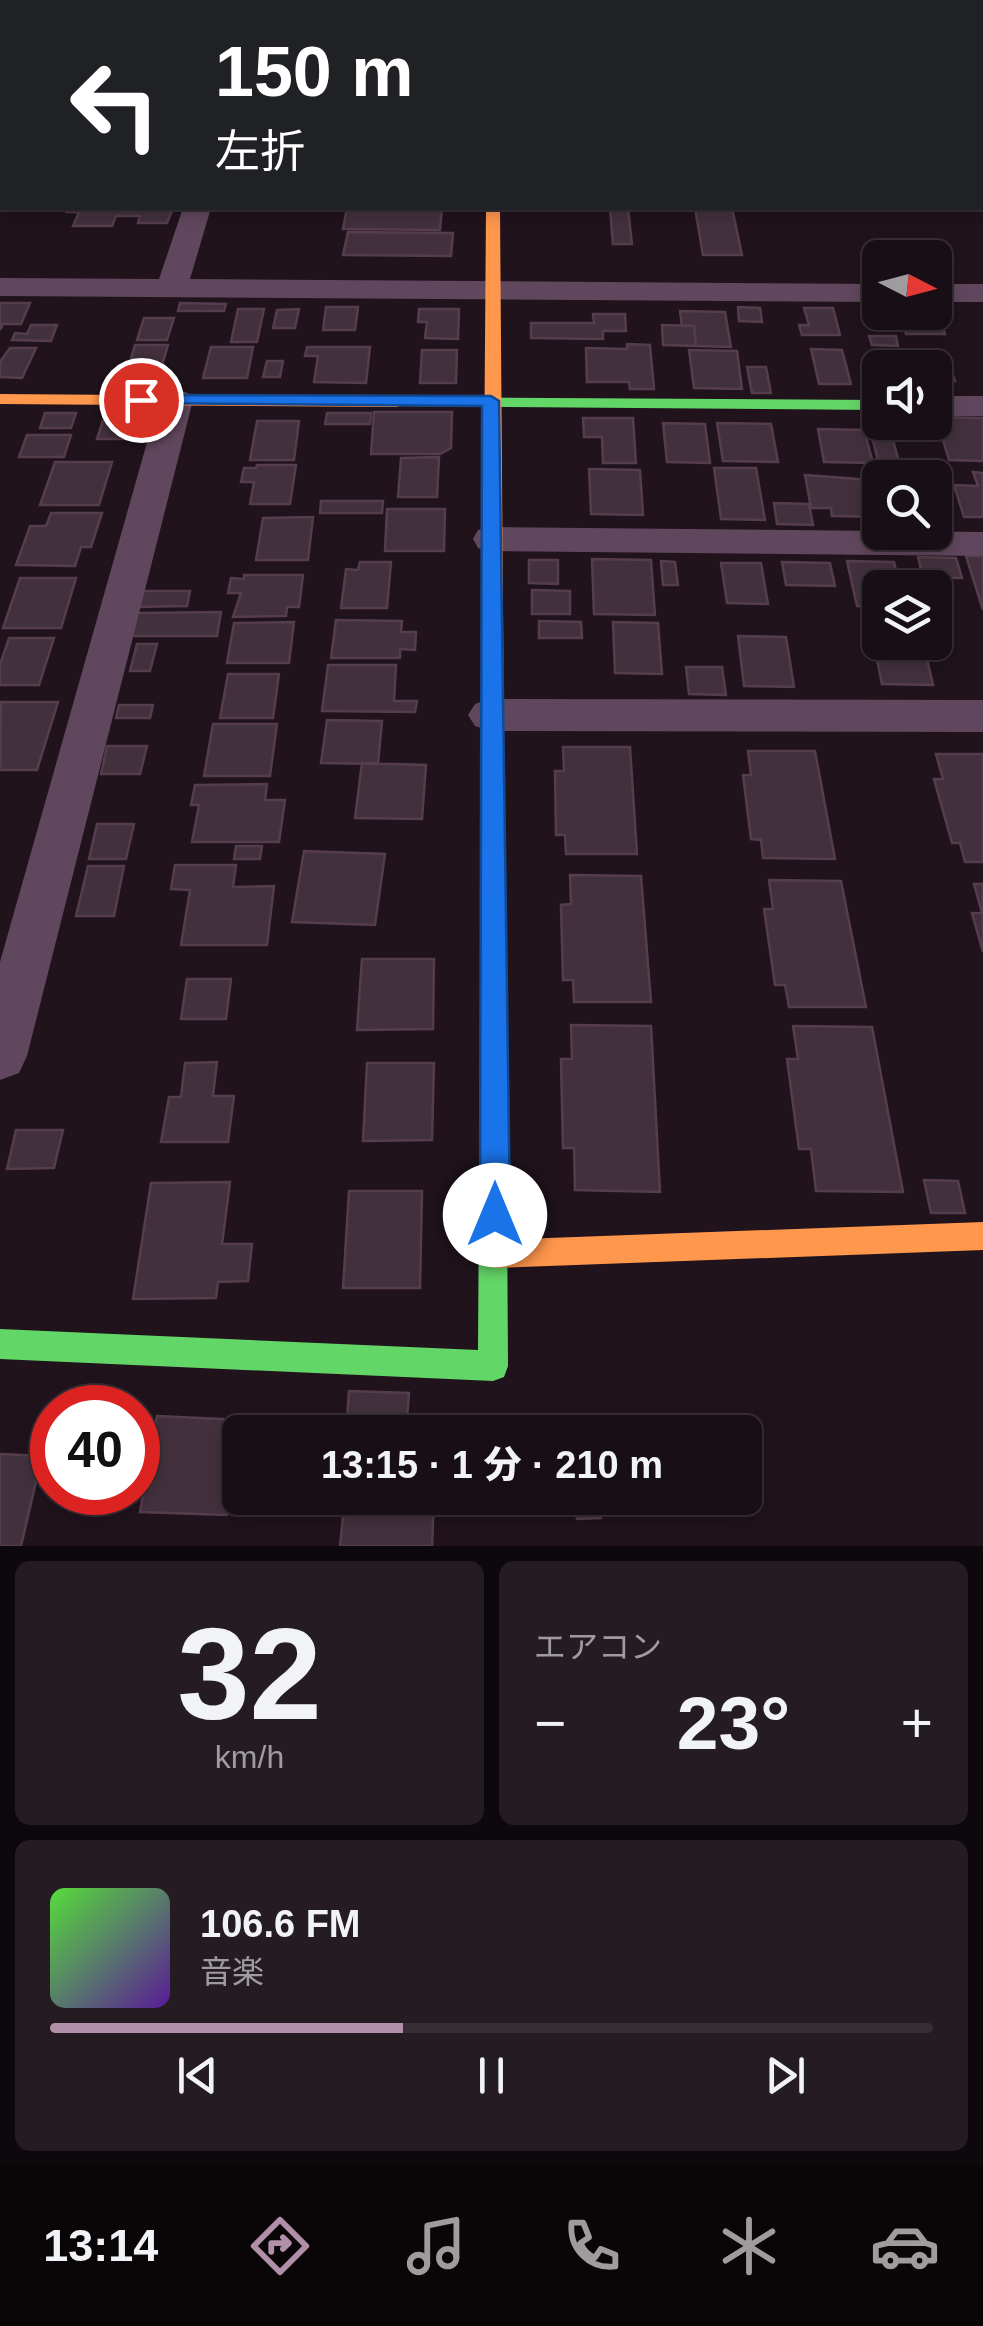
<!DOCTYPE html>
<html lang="ja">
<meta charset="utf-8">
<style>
body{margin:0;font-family:Arial,"Noto Sans JP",sans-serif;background:#251c22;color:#f1f3f6;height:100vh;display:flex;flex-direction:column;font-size:38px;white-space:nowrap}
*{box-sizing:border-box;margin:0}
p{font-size:32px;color:#9f9ca0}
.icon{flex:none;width:55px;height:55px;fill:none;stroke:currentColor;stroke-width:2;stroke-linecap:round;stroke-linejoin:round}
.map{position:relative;height:1546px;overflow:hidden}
.sheet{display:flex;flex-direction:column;gap:15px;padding:15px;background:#0d080c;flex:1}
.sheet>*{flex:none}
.top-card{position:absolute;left:0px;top:0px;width:985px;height:210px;box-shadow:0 5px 15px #0003,0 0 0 2px #362e34;background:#202124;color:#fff;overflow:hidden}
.needle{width:65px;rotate:96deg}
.tools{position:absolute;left:862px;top:240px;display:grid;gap:20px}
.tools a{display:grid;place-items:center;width:90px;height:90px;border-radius:15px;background:#180e15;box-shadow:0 5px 15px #0003,0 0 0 2px #362e34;font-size:50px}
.speed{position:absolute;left:30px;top:1385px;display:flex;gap:20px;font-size:50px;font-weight:700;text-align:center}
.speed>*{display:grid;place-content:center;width:130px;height:130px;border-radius:50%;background:#180e15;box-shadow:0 5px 15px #0003,0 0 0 2px #362e34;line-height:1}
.speed .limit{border:15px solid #d22;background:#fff;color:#111}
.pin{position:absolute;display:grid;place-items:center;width:85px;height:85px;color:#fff;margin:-42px;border:5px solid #fff;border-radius:50%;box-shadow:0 2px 10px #0007}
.me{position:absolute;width:110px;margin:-55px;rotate:0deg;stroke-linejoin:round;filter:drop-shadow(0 0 8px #0008)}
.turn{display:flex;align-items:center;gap:35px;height:210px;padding:0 50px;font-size:45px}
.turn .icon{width:130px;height:130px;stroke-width:2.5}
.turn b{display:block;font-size:70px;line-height:85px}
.big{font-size:75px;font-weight:800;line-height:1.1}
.sheet .card{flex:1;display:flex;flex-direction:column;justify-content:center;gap:15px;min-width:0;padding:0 35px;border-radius:15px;background:#251c22}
.sheet .dial{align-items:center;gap:0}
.dial b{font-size:130px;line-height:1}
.song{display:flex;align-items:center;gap:30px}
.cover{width:120px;height:120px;border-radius:15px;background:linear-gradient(135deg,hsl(110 70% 55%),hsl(270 70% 35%))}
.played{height:10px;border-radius:5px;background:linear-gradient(90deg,#b18fa8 40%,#362e34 40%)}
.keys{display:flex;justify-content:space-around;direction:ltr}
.heat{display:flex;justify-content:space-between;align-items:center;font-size:55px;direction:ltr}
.sheet .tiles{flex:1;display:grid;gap:15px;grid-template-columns:1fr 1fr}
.card:last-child{grid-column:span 2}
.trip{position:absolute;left:222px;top:1415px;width:540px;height:100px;border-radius:15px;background:#180e15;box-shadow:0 5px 15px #0003,0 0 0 2px #362e34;font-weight:800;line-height:100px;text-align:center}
.tab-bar{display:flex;height:160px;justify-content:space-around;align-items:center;background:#0a0608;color:#9f9ca0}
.tab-bar .icon{width:70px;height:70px}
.tab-bar .current{color:#b18fa8}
.tab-bar b{font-size:45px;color:#f1f3f6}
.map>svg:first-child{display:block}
.building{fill:#42313d;stroke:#553d4e;stroke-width:2.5}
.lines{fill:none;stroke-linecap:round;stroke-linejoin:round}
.street{fill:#61475d;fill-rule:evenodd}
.fast{fill:#63d668;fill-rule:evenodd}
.slow{fill:#ff974d;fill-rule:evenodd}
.route{fill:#1a73e8;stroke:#114b97;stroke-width:2.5}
</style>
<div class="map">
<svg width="983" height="1546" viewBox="0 0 983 1546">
<rect width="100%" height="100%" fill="#20131c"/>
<path class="building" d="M69,208H173L167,223H138L140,216H116L112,226H73L79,212H67Z
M347,208H442L440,230L343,229Z
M610,208H628L632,244H613Z
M695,208H732L742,255H703Z
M348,232L453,233L451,256L343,255Z
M0,303H30L21,324H3L0,330Z
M180,303L226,304L224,311H178Z
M326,307H358L355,330H323Z
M738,307L760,308L762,322L739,321Z
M804,308H833L840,335H802L799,325H809Z
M238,309H264L257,342H231Z
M299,309L295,328H273L277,310Z
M419,309H459L458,339L425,338L427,322H418Z
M936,309L945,334H906L899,312H935Z
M680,311L725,312L731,347L696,346L694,326H682Z
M593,314H625L626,331H603V339L531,338V323H594Z
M144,318H174L167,340H137Z
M31,325H57L51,341L12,340L15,333L27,334Z
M662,325L694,326L696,346L663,345Z
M869,336H896L898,346L872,345Z
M627,344L650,345L654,389H630L629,382H587L586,348L627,349Z
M135,345H168L162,365H129Z
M211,347H253L247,378H203Z
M307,347H370L366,383L314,382L318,356H305Z
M10,348H36L22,378L0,377V362Z
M811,349L842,350L851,384H819Z
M422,350H457L456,383H420Z
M689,350L737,351L742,389L694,388Z
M898,350L944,351L955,381L935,380V368H903Z
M267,361H283L280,377H263Z
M747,367H766L771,393H752Z
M374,412H452L451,448L440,454H371Z
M45,413H76L71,428H40Z
M327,413H371L370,424H325Z
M936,417L983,418V461L949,460Z
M583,418H633L636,463H603L602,437H584Z
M103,420H133L128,439H97Z
M868,420L888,422L901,469H880Z
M257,421H299L294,460H250Z
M663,423L705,424L710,463L667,462Z
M717,423L771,424L778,462L723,461Z
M818,429L864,430L873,463L824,462Z
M27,435H71L64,457H19Z
M439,457L437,497H398L401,458Z
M55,462H112L99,505H40Z
M257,465H296L290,504H250L254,482H241L244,468H256Z
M714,468H756L765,520L721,519Z
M589,469L640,470L643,515L591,514Z
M973,472L983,473V517H964L954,485L978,486Z
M805,475L871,480L880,517L832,516L831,508H811Z
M321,501H383L382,513H320Z
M774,503L809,504L813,525L777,524Z
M387,509H445L444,551H385Z
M51,513H102L91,547H81L75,566L16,565L30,526H46Z
M313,517L308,560H256L263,518Z
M966,556H983V610Z
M918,557L956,558L962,578H923Z
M592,559L651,560L655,615L594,614Z
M529,560H558V584L529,583Z
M661,561L675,562L678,585H663Z
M847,561L894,562L900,588H880V607L857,606Z
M360,562H391L387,608H341L346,569L358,570Z
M782,562L830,563L835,586L786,585Z
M721,563H761L768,604L727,603Z
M244,575H303L299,607H287L286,616L233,617L241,593H228L231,578L244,579Z
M20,578H76L61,628H3Z
M532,590L570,591V614H532Z
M141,591H190L187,606L137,607Z
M221,612L217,636H131L137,613Z
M336,620L402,621L401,632H416L415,650L400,649V658H331Z
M539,621L581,622L582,638H539Z
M294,622L289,663H227L234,623Z
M613,622L658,623L662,674L615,673Z
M738,636L786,637L794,687L744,686Z
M9,638H54L39,685H0V665Z
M873,640L923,642L933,685L882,684Z
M137,644H157L150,671H130Z
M328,665H396L394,701H417L415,712L322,711Z
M686,667H722L726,695L689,694Z
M228,674H279L273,718H220Z
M1,702H58L37,770H0Z
M119,705H153L150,718H116Z
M327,720L382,721L378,764L321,763Z
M213,724H277L270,776H204Z
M107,746H147L140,774H101Z
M563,747H630L637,854H566L565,835H556L555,771H564Z
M748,751H815L835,859L763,858L761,840L751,839L743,775H751Z
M936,754H983V862H965L960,843H952L934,779H943Z
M362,763L426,765L422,819L355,818Z
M267,784L265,800H285L279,842H192L199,805H191L195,785Z
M97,824H134L126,859H89Z
M236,846H262L260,859H234Z
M304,851L385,854L375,925L292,922Z
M175,865H236L233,887L274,886L267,945H181L190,890L171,889Z
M88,866H124L114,916H76Z
M570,875L641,876L651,1002H574L573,980H563L561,905L571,904Z
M769,880L841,881L866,1007H789L785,985H775L764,909H773Z
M974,884H983V952L972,913H982Z
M362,959H434L433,1029L357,1030Z
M187,979H231L226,1019H181Z
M571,1025L651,1026L660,1192L575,1190L574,1148H563L561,1059H572Z
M793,1026L872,1027L903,1192L816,1191L811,1149H799L787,1059H798Z
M217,1062L213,1096H234L228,1142H161L169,1097H181L185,1063Z
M367,1063H434L432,1140L363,1141Z
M16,1130H63L54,1168L7,1169Z
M924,1180L958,1181L965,1213H931Z
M230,1182L222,1244H252L248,1281L218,1282L216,1298L133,1299L151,1183Z
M349,1191H422L420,1288H343Z
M349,1391L409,1393L406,1432H346Z
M157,1416L241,1420L227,1515L140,1512Z
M0,1454L42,1456L21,1546H0Z
M345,1498H434L432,1546H340Z
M576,1498H600L601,1518L577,1519Z"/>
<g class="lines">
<path class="street" d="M183,208H211L190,279L880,284V302L0,296V278L159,279Z
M935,284H983V302H935Z
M176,390L188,393L193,400L27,1056L19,1073L0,1080V962L159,400L164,393Z
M935,396H983V416H935Z
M492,527L983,532V556L492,551L478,548L473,539L478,530Z
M490,699L983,700V732L490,731L475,726L468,715L475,704Z"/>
<path class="fast" d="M397,397L880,400V410L391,406V398Z
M493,870L501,873L505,880L508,1366L504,1377L493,1381L0,1359V1329L478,1350L481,880L485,873Z"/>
<path class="slow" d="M488,0H500V2H489Z
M486,208H500L505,880L501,887L493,890L485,887L481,880Z
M0,394L397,397L406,402L397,407L0,404Z
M983,1222V1250L495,1268L485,1264L480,1254L485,1244L495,1240Z"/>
</g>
<path class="route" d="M141,395L491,396L499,401L510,1215L505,1225L495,1229L485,1225L480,1215L482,406L135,403V396Z"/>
</svg>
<div class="tools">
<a><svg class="needle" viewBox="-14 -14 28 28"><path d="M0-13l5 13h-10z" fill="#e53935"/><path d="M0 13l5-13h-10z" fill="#9f9ca0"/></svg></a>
<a><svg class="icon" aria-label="sound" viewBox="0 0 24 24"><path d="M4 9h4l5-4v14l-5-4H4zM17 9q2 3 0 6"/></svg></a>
<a><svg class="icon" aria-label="search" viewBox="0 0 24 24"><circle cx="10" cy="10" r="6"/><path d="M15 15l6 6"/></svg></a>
<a><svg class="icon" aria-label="layers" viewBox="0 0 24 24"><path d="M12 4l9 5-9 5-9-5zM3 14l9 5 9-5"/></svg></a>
</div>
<div class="speed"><div class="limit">40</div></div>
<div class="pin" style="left:141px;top:400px;background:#d93025"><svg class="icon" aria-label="arrive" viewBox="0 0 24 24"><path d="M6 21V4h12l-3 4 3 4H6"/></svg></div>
<svg class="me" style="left:495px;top:1215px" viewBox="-20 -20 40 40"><circle r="19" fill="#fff"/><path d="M0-13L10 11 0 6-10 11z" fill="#1a73e8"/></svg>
<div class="trip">13:15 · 1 分 · 210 m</div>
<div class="top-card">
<div class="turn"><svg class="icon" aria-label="left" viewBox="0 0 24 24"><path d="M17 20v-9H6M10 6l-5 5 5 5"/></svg><div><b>150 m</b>左折</div></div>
</div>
</div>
<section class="sheet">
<div class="tiles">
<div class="card dial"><b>32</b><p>km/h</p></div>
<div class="card"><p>エアコン</p>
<div class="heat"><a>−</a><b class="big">23°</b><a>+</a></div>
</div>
<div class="card">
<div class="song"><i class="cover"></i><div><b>106.6 FM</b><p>音楽</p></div></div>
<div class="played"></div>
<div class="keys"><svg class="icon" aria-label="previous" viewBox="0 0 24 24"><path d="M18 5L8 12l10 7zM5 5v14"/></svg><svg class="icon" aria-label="pause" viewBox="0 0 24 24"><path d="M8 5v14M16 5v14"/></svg><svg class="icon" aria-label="next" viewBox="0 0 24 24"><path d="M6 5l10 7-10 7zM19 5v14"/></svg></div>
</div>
</div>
</section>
<nav class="tab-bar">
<b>13:14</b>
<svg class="icon current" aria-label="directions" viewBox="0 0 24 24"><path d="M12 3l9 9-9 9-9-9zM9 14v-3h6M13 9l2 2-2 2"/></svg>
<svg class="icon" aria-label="music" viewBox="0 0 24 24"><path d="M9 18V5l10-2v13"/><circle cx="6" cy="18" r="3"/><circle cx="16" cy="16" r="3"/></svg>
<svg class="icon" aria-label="phone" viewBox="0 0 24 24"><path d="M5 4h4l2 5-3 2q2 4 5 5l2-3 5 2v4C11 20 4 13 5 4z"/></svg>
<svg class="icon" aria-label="climate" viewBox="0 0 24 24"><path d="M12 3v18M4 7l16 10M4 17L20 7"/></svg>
<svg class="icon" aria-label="car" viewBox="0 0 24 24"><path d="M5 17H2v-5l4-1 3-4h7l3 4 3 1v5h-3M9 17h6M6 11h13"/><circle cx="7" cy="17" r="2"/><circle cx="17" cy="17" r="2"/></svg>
</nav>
